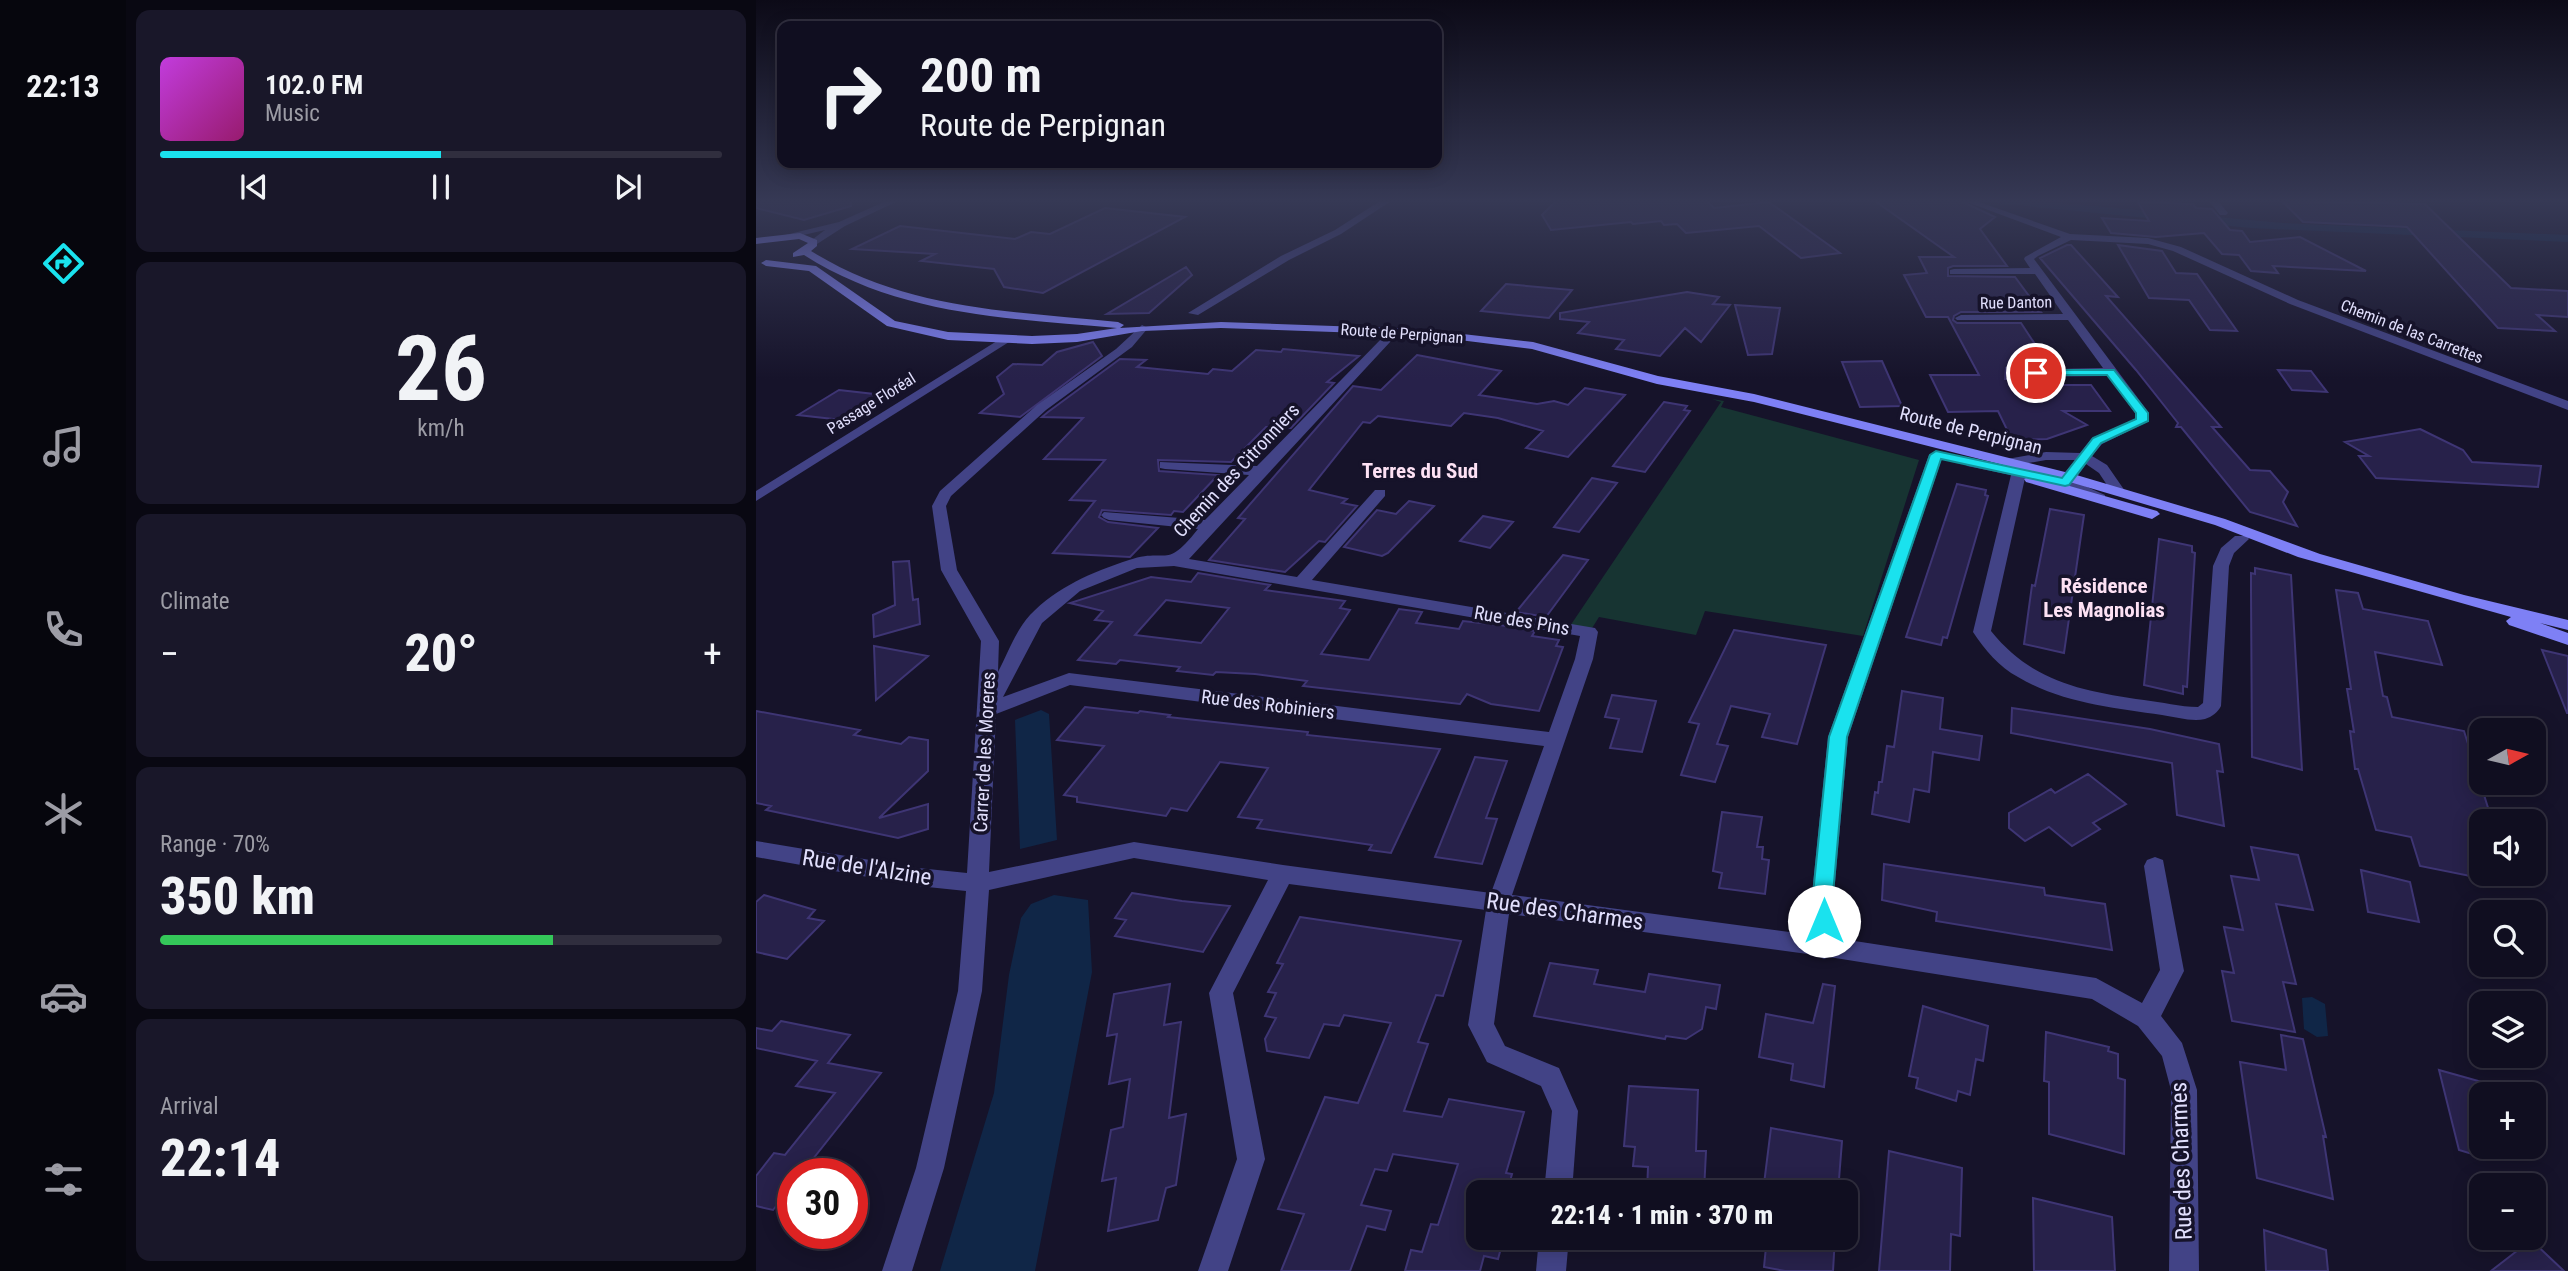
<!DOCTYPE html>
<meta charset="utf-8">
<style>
body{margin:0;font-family:"Roboto Condensed",sans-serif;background:#191729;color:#f1f3f6;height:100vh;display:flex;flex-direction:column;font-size:26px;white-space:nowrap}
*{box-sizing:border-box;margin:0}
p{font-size:23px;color:#9c9ca5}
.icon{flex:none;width:38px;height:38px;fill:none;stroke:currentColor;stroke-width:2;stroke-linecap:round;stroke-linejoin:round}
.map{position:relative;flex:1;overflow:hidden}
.sheet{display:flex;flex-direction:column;gap:10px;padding:10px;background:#090812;width:630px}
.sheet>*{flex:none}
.hud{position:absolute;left:21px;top:21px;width:665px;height:147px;border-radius:14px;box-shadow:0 4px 18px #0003,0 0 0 2px #302e3e;background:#100e20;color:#f1f3f6;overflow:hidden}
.needle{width:46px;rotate:82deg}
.tools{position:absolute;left:1713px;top:718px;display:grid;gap:14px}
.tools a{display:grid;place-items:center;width:77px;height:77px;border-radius:14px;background:#100e20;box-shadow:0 4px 18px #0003,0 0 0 2px #302e3e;font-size:35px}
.speed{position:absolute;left:21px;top:1158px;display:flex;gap:14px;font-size:35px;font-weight:700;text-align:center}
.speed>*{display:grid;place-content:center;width:91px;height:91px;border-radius:50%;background:#100e20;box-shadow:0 4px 18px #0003,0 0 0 2px #302e3e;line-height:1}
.speed .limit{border:10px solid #d22;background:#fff;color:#111}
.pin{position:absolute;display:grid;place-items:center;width:60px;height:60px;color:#fff;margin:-30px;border:4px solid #fff;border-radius:50%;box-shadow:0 2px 7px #0007}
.me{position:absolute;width:77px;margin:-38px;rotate:0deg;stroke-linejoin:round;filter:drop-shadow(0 0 5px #0008)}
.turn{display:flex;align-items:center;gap:24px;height:147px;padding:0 28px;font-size:32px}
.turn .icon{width:91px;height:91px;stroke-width:2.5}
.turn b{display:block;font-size:49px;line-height:60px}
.big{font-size:52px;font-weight:800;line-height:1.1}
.sheet .card{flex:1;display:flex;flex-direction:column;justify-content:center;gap:10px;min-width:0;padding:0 24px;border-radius:14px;background:#191729}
.sheet .dial{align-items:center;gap:0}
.dial b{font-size:91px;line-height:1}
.song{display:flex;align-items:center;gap:21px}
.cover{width:84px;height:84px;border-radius:10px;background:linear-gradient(135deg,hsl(290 70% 55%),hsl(320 70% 35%))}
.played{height:7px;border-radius:4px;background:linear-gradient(90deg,#1ae2ee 50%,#302e3e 50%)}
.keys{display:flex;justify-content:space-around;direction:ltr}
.heat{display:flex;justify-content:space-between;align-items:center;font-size:38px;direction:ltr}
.charge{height:10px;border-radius:5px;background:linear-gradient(90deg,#34c759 70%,#302e3e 0)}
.trip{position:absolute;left:710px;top:1180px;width:392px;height:70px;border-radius:14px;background:#100e20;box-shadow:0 4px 18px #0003,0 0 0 2px #302e3e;font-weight:800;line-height:70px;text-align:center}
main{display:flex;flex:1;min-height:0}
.tab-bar{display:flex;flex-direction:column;width:126px;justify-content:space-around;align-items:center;background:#06060d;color:#9c9ca5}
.tab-bar .icon{width:49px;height:49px}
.tab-bar .on{color:#1ae2ee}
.tab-bar b{font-size:32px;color:#f1f3f6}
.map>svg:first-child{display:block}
.green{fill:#173432}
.water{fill:#102647}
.building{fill:#27214a;stroke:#3e3574;stroke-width:2;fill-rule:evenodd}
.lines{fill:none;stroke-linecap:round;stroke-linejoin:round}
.minor{fill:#424386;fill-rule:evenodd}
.secondary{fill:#7e80f5;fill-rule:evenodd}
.route{fill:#1ae2ee;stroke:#11939b;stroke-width:2}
.labels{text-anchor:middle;stroke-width:7;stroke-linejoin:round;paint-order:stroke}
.far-street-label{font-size:16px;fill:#e1dffd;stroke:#16132a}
.street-label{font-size:19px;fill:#e1dffd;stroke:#16132a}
.neighbourhood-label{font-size:21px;font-weight:bold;fill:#fde1f4;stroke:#16132a}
.near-street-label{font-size:23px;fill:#e1dffd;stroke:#16132a}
</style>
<main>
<nav class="tab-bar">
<b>22:13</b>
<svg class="icon on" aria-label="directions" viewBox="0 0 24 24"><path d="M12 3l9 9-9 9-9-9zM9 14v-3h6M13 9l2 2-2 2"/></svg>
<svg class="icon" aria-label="music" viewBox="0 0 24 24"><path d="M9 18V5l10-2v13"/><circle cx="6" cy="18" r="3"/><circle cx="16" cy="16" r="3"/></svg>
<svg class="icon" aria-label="phone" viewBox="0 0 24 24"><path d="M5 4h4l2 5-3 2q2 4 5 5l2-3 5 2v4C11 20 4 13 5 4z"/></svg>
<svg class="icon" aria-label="climate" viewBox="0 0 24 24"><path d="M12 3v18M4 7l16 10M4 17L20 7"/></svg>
<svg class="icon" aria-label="car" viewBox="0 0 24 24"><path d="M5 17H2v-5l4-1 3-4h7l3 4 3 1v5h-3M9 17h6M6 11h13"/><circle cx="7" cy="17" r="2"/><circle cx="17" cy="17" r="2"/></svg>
<svg class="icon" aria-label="filters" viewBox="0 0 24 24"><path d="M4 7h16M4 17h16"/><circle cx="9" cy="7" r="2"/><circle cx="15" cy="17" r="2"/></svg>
</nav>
<section class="sheet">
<div class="card">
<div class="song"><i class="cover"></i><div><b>102.0 FM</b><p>Music</p></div></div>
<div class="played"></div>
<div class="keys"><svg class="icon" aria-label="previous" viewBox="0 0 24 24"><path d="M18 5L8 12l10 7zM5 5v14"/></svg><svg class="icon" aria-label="pause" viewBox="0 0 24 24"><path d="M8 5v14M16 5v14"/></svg><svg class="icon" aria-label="next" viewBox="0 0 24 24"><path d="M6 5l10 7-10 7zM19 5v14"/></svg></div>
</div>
<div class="card dial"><b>26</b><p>km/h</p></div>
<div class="card"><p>Climate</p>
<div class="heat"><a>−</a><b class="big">20°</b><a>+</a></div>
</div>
<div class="card"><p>Range · 70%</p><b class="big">350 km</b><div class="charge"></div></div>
<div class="card"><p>Arrival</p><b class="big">22:14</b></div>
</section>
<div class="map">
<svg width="1812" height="1271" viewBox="0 0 1812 1271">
<rect width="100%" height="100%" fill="#16132a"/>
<path class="green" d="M956,399L968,401L965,407L1163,460L1107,636L949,611L940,635L843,617L833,633L812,629L965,402Z"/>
<path class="water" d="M1218,201H1281L1527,223L1812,235V242L1495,228Z
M285,710L293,714L301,840L264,849L259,720Z
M298,895L332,900L336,972L279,1271H184L238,1093L253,975L265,918L275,904Z
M1556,997L1569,1004L1572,1036L1561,1037L1548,1029L1546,998Z"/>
<path class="building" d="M0,201H95V206L48,220L0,208Z
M800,201H951L958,208L1013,202L1084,253L1045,258L1003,226L930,233L921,224L908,225L905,221L877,224L875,222L795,230L786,215Z
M1119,201H1205L1239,217L1224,229L1251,266H1197L1192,268V276L1259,277L1285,312H1205L1198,316L1197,320L1201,323H1265L1294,367L1250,368L1249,379H1303L1307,385H1335L1354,411H1307L1331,425L1291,439L1256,440L1242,411L1192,412L1174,375H1223L1192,317H1170L1148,275L1171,273L1163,257H1198Z
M1526,201L1669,204L1755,288L1812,291V317L1781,315L1799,331L1742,328L1651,227L1547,222Z
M1382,202L1437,204L1440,208L1456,209L1474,230L1486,231L1494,242L1544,237L1610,271L1517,266L1522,273L1495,271L1483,255L1466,254L1448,233L1400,237L1355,233L1346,218L1393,221Z
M349,208L429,217L287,293L248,287L238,269L165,261L179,254L96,249L144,226L259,239L275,232L294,234Z
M1311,245H1315L1362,297L1350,296L1465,427H1456L1494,470L1514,471L1532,492L1527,502L1541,526L1494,512L1425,427H1420L1422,423L1380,370L1284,258Z
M1362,245L1406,251L1420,273L1441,274L1481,331L1454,330L1433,300L1393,298Z
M430,267L436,275L393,313L351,314Z
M750,284L816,290L793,318L725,311Z
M931,292L963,297L957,304L974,305L945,342L929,328L904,356L860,349L868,340L822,333L833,322L804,319V313Z
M979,305L1024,308L1016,354L992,355Z
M337,342L346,356L264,417L224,413L248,394L241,377L257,364L286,365L301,352Z
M527,349L603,356L571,382L578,383L535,428L510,427L475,462L402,460L403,471L462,475L427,512L418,511L415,515L346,510L343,517L352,522L402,528L374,557L297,553L339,501L314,500L349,460L288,459L327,418L286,417L292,412L364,359L390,360L381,367L452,374L457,369L476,371L500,350L525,352Z
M661,355L745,371L723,395L781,404L798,401L812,405L829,388L869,395L812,457L770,448L787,431L742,418L708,413L695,426L622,416L614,423L607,422L553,490L591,499L586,503L601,506L569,542L563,541L529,572L453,560L489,519L482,518L597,386L625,390Z
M1126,361L1146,406L1104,407L1086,362Z
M1522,370L1555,371L1571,392L1536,390Z
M83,390L127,395L86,420L42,415Z
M908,402L931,406L928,410L934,411L889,472L857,466Z
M1664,429L1707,450L1716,462L1785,466L1782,487L1620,478L1603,456H1613L1589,442Z
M836,478L861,483L823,532L798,527Z
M1201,484L1230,490L1229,495L1232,496L1191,638L1187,637L1185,645L1150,637Z
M653,501L678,506L632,553L626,556L588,547L621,510L640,514Z
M1294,509L1328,515L1308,653L1268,644L1276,585L1279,586Z
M727,516L757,522L734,548L704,541Z
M1403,539L1436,546V552L1439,553L1431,687L1427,686V694L1388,685Z
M807,555L832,560L790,617L760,612Z
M153,561L157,600L162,599L164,624L118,637L117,615L139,605L137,562Z
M1499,568L1535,575L1546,770L1496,757L1495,590V573L1499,574Z
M442,573L514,585L509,590L589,601L584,608L594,610L565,654L613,660L643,609L666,612L660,623L703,629L707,621L744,625L779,631L776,636L803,640L800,646L807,647L783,711L735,704L711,694L704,704L547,686L551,681L499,674L460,672L457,675L421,671L424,667L364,660L360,664L322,660L356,622L339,620L347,611L314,603L395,577L435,582ZM410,600L473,608L445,643L379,635Z
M1580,590L1602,593L1607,609L1672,621L1686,665L1619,652L1627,696L1631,697L1636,717L1708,731L1734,814L1726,812V863L1714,861L1719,877L1664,866L1655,837L1620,830L1602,769H1599L1594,731L1598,732L1591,689H1595Z
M978,630L1070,645L1041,744L1006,737L1014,714L975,706L961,744L972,746L959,782L925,775L943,724L933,722Z
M118,646L172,656L120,700Z
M1786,650L1812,656V713H1811Z
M1146,691L1187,698L1184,729L1226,736L1223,760L1177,752L1173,792L1158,789L1153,822L1116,814L1119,792L1122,793L1123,782H1126L1131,746L1138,747Z
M856,695L900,701L886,752L854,748L863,719L849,717Z
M329,707L382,713L384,711L414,715L412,717L552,732L551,735L684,749L635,853L613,850L616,845L501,828L506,820L482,817L512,768L464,762L431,811L415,808L410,816L321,802V797L308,795L348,746L301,740Z
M1256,708L1394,729L1463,744L1467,772L1461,771L1468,826L1421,815L1416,763L1255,733Z
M0,711L104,730L98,735L145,744L153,737L172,740V771L123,818L172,804V829L142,838L10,810L15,806L0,803Z
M719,757L751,761L730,818L741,819L726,864L679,857Z
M1332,774L1370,804L1337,823L1344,829L1316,846L1293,827L1269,841L1253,828V813L1295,789L1299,793Z
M966,812L1006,817L1001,847H1007L1006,859L1013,860L1009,894L963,888L966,873L957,871Z
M1495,847L1542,855L1557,910L1520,904L1540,984L1527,982L1539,1032L1476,1021L1466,971L1478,973L1468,927L1487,930L1475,876L1503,880Z
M1128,864L1288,888L1289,895L1349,904L1356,950L1180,921L1181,912L1126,900Z
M1605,870L1654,882L1663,922L1612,912Z
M376,893L426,901L474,906L447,952L359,936L370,920L359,918Z
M8,895L59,910L52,918L68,921L31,959L0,952V902Z
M544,917L705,941L687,996L680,995L662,1042L672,1044L648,1111L686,1117L693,1099L768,1112L750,1173L756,1174L751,1192H723V1237H748L742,1259L728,1256L724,1271H649L655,1250L666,1252L675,1224L682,1225L702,1164L637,1154L631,1171L619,1169L605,1205L635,1211L629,1230L611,1226L594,1271H525L548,1214L522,1209L569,1097L602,1103L635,1023L588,1015L583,1026L568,1024L553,1058L511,1051L509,1039L520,1018L509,1016L520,993L512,992L527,964L521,963Z
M794,963L842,970L838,984L889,992L893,974L964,985L960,1009L950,1007L946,1029L930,1039L910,1036L909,1039L778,1016Z
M414,984L408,1025L425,1022L413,1118L430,1114L420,1185L410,1188L402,1220L352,1231L360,1178L346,1181L355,1130L367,1127L374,1079L353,1084L361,1034L351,1036L358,994Z
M1067,984L1079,986L1068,1087L1035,1080L1037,1064L1003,1057L1010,1014L1057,1023Z
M1167,1006L1232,1026L1227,1061L1220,1059L1214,1095L1202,1091L1200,1101L1160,1088L1162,1078L1153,1076Z
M25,1021L94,1035L72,1063L125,1073L45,1174H37V1185L17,1210L0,1206V1176L18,1153L29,1155L79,1093L40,1086L61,1061L0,1048V1028L16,1031Z
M1290,1032L1353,1047L1352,1051L1362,1054V1078L1369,1080L1368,1154L1293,1134V1082L1288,1081Z
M1525,1035L1547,1039L1570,1137L1567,1136L1577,1199L1501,1178L1484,1062L1530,1070Z
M1683,1070L1726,1082V1157L1703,1150Z
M873,1086L942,1090L940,1151H950L948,1192H891L892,1167L877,1166L879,1147L868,1146Z
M1015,1128L1086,1141L1082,1192H1007Z
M1133,1151L1206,1168L1204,1236L1195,1234L1194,1271H1123Z
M1277,1198L1356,1217L1359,1271H1278Z
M1508,1230L1570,1250L1572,1271H1510Z
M1011,1237H1079L1077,1271H1029L1008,1267Z
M1775,1240L1808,1271H1735Z"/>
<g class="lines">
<path class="minor" d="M130,201H142L89,226L61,244L53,242L69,230L30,239L25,236L83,222Z
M624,201H635L585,234L533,260L442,315L432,313L525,256L579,230Z
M1208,201H1220L1314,234L1392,238L1425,247L1542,300L1812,401V410L1534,304L1417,251L1392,244L1315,240L1282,256L1278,259L1393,413V421L1346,444L1336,456L1351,465L1369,491L1367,494H1357L1343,473L1330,464L1318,481L1349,495V501H1339L1305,485L1269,478L1235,631C1276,682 1326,691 1388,700C1406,702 1424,707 1442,707L1447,703L1457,566L1465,548L1479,536H1491L1493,539L1478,553L1473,566L1465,706C1462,712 1456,717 1449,719C1436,722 1420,717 1406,715C1358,708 1306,703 1262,677C1243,667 1229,650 1217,632L1255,475L1211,466L1209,463L1216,459L1305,477L1319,460H1290L1256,466L1249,462L1251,459L1290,452L1324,453L1336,438L1379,419V413L1352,376L1251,377V371L1255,370L1347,368L1312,320H1201L1199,318L1205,315L1307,314L1279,274H1194V270L1198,269L1274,268L1268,259L1269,257L1305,237Z
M1453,201H1462L1472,213L1470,215H1464Z
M386,325L392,328L376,347L290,410L195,496L190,506L201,570L243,641L242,672C251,655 260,630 274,615C301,587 336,572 373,560C412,547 409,571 442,529L353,520L348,518L345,515L348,512L449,520L493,475L409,469L404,468V462L501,466L627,337H635V341L433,559L541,577L619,490H629V496L556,580L839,628L842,632L837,659L756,895L1056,935V894L1072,737L1173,455L1180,451L1185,452L1187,455L1092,737L1078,894L1079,938L1340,978L1386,1003L1404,970L1388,866L1391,860L1399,857L1407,860L1428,971L1405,1016L1426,1043L1441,1090L1443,1271H1413L1415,1090L1406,1056L1382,1026L1336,999L1073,957L1068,959L1059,955L753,914L738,1024L749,1046L803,1068L822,1111L816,1192H788L796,1111L785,1086L731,1062L712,1025L730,910L533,884L477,993L509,1159L472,1271H442L481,1159L453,993L512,880L378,858L233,890L226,991L188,1168L156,1271H126L160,1168L202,991L210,891L162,886L0,857V841L162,868L211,873L225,641L185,570L176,506L184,491L281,405L360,349ZM418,566L824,636L819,659L793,732L313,673L247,697L286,623L324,591L381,568ZM314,685L788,746L735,893L527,865L378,842L233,872L240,714Z
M249,336L253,338V342L0,501V491Z
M783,1237H813L810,1271H780Z"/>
<path class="secondary" d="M44,233L61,240V246L55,251C150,310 254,311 362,322L368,325L364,328L465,322L663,329L777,342L902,376L998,394L1317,474L1469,519L1564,554L1708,595L1812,620V630L1784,623L1812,633V645L1753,625L1750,621L1755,617L1542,557L1459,525L1307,480L998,402L901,384L776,349L663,335L465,328L386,331L321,342L276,344L192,340L131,326L53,271L10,266L5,263L10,260L60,266L139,321L192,332L276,336L321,334L361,328C251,318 144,316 48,255L37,257V253L52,243L43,239L0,244V238Z
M1275,475L1401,511L1404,514L1396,519L1270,482L1268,479Z"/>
</g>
<linearGradient id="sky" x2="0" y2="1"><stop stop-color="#0c0a17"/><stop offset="0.53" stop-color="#363955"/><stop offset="1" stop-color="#363955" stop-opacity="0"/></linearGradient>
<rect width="1812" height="379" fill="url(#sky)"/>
<path class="route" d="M1280,370H1358L1392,413V421L1345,443L1313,485L1309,486L1185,459L1091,737L1077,894L1078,921L1075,928L1068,930L1060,928L1057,894L1073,737L1174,455L1180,451L1306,478L1337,438L1380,419V413L1351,375H1276L1274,373Z"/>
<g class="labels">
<g class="far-street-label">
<text transform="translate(1260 302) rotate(-1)" y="6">Rue Danton</text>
<text transform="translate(1656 331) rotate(21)" y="6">Chemin de las Carrettes</text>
<text transform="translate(646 333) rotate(4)" y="6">Route de Perpignan</text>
<text transform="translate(115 403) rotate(-32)" y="6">Passage Floréal</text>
</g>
<g class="street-label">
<text transform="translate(1215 430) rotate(14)" y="7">Route de Perpignan</text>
<text transform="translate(480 470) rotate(-47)" y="7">Chemin des Citronniers</text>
<text transform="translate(766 620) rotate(10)" y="7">Rue des Pins</text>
<text transform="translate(512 704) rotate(7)" y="7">Rue des Robiniers</text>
<text transform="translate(228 752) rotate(-87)" y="7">Carrer de les Moreres</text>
</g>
<g class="neighbourhood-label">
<text x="664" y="478">Terres du Sud</text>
<text x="1348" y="593">Résidence<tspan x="1348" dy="24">Les Magnolias</tspan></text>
</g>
<g class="near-street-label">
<text transform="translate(111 867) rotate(9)" y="8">Rue de l'Alzine</text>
<text transform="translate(809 911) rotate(8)" y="8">Rue des Charmes</text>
<text transform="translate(1425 1161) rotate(-92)" y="8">Rue des Charmes</text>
</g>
</g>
</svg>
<div class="tools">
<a><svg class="needle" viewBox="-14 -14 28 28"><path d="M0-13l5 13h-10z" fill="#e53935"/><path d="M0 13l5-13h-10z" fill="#9c9ca5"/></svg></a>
<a><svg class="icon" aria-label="sound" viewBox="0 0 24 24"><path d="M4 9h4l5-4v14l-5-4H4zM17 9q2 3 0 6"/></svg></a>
<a><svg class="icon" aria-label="search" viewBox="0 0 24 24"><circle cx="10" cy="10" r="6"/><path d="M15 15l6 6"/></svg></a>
<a><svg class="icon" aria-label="layers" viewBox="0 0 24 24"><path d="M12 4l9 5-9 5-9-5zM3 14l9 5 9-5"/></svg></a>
<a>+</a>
<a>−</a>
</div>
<div class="speed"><div class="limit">30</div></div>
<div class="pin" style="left:1280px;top:373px;background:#d93025"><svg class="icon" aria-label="arrive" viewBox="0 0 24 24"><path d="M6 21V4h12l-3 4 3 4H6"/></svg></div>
<svg class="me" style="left:1068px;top:921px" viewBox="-20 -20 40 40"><circle r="19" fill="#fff"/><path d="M0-13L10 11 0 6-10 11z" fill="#1ae2ee"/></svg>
<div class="trip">22:14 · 1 min · 370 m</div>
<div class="hud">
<div class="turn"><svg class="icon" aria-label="right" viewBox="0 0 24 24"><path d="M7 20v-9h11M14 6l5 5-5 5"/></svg><div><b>200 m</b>Route de Perpignan</div></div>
</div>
</div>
</main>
